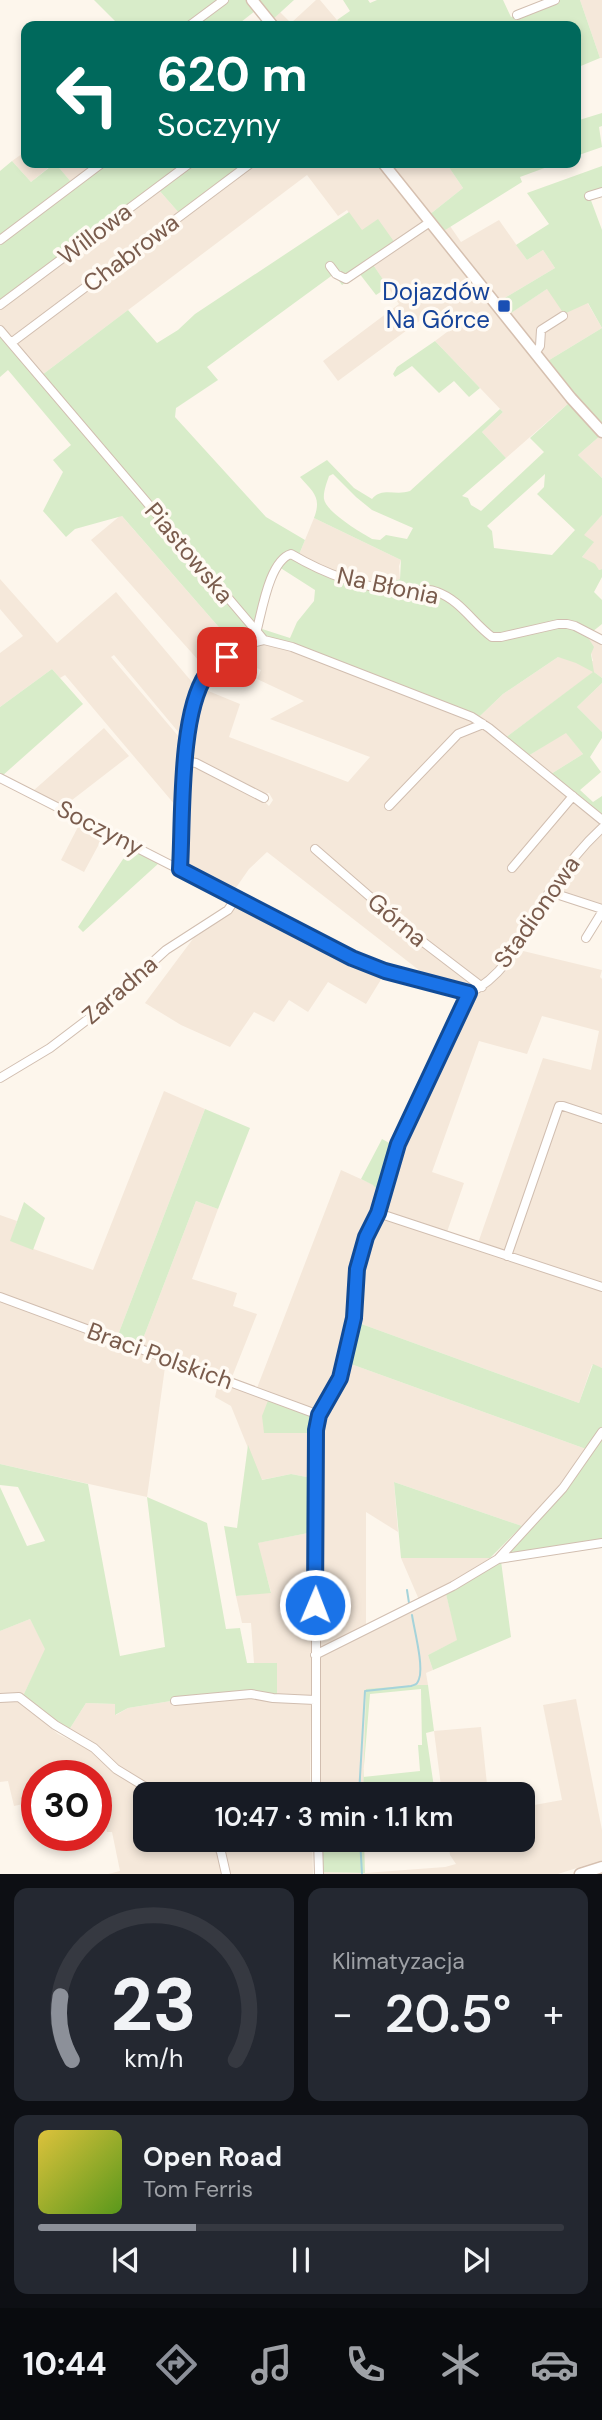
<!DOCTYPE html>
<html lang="pl">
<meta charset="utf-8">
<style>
body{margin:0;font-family:"DM Sans",sans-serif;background:#242831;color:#f1f3f6;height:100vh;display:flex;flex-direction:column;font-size:26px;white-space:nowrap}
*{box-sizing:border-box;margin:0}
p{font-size:23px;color:#9ea1a6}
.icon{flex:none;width:38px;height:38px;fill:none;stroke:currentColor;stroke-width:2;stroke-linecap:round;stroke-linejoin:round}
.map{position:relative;height:1874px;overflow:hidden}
.panel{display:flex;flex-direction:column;gap:14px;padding:14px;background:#0d0f14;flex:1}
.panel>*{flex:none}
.banner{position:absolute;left:21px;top:21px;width:560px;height:147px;border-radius:14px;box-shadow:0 4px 10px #0003;background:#00695c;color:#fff;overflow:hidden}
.speed{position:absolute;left:21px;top:1760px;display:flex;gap:14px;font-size:35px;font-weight:700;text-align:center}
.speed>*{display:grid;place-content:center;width:91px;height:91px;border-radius:50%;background:#171b24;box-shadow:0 4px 10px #0003;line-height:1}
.speed .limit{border:10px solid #d22;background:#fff;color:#111}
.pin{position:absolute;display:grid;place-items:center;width:60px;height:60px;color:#fff;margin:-30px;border-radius:14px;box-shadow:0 4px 10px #0006}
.me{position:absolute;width:77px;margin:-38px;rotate:1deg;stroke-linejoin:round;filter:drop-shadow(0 0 5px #0008)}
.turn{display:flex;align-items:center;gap:24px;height:147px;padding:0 21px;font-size:32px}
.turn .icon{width:91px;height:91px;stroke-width:2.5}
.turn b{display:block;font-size:49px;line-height:60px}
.big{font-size:52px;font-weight:600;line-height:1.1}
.panel .tile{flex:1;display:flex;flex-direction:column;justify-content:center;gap:10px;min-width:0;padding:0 24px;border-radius:14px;background:#242831}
.panel .dial{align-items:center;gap:0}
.dial svg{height:182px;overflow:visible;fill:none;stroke:#363941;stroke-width:7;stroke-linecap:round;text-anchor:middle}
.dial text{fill:#f1f3f6;stroke:none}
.song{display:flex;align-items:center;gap:21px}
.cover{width:84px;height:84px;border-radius:10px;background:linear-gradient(135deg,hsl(50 70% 55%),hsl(90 70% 35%))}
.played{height:7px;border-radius:4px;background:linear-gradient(90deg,#8c9099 30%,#363941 30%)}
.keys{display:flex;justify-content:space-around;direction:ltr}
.heat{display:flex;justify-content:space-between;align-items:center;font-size:38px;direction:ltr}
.panel .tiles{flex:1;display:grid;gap:14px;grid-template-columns:1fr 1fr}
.tile:last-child{grid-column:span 2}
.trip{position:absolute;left:133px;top:1782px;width:402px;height:70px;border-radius:14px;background:#171b24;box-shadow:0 4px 10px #0003;font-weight:600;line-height:70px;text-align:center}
.dock{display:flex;height:112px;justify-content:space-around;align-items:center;background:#090b0e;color:#9ea1a6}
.dock .icon{width:49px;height:49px}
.dock .on{color:#8c9099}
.dock b{font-size:32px;color:#f1f3f6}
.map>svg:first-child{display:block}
.residential{fill:#f5e8da}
.green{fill:#d8ecc9;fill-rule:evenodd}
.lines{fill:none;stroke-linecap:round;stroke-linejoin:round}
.stream{stroke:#a5d3da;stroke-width:2}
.street-casing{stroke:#d1beb0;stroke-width:10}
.secondary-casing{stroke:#d6c0b0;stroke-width:13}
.street{stroke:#fff;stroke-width:8}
.secondary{stroke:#fff;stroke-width:10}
.route-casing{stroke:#114b97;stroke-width:18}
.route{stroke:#1a73e8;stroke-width:12}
.transit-dot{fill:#1a4fb4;stroke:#fffaf3;stroke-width:2.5}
.labels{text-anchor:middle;stroke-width:7;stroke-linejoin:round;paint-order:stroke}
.street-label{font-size:24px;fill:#7a5c4d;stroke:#fffaf3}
.transit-label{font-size:24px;fill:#164399;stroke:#fffaf3;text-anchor:end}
</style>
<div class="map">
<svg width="602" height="1874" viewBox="0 0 602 1874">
<rect width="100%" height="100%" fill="#fdf6ec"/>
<path class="residential" d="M316,0H320L342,26H275L271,21L280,12L291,23Z
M580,0H602V58H600Z
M26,151V163H54L31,182L12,161Z
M55,163H99L72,183Z
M254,163H380L428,222L395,243L362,231L347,210L338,216L307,175L42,375L14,343Z
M386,163H446L463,188L429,215Z
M158,189L180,214L11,341L0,328V308Z
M499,220L527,260L543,250L555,268L498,302L442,232L450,226L461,242Z
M430,224L570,402L506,458L482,432L503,412L435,341L451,329L437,308L338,381L323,361L399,304L372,263Z
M547,289L587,302L602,328L546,362L509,314Z
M601,435L602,437V478L578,455Z
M121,515L237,648L208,671L91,540Z
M602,515V569L599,570L582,557L593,543L583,535Z
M314,518L401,560L399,566L400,579L387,584L383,587L352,581L298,557Z
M0,579L57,643L116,592L197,688L185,740L114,655L111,657L185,744L181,812L65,675L60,678L52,669L0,707V653L23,636L0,609Z
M587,636L602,641V678L594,672L505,738L479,717L503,694L558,657L593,661Z
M265,643L293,650L471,719L485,728L601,823L568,859L508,955L484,981L471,990L445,984L443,981L436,979L433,981L267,852L249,869L233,892L183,866V859L187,860L188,839L184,837L185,827L189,826L190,817L184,816L188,764H194L264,801L269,806L273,800L269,793L263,794L190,756L188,753L189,729L201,688L240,704L229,737L348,782L370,757L270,719L304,701L257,679L261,670L233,656L249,646Z
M602,683V732L577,707Z
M104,728L129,756L63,807L33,791Z
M566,732L583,754L551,774L528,756Z
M81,821L105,833L84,872L61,860Z
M602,831V908L553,891L571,863Z
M237,904L244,908L247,906L385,973L366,1004L328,982L308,1012L289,1000L274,1022L254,1012L230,1047L181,1025L145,1003L198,932Z
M519,950L602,970L600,977L602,979V1285L478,1243L543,1058L591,1070L599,1031L542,1016L527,1054L479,1041L432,1172L464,1183L447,1232L382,1211L390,1191L400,1149L467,1003L474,993L485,990L492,983Z
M164,1091L205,1109L118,1335L0,1294V1215L17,1221L11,1241L93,1270Z
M341,1170L374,1185L381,1194L366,1229L349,1326L337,1376L324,1400L313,1409L257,1388Z
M196,1201L218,1209L192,1279L237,1293L233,1306L257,1314L232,1377L141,1344Z
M381,1216L602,1290V1368L592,1365L579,1403L356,1322L367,1243Z
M0,1299L166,1360L147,1497L0,1464Z
M348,1363L586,1449L556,1489L522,1526L394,1482L398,1532L366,1512V1626L320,1649L321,1482L319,1430L322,1416L338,1390Z
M219,1379L269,1398L264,1433H312V1478L291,1474L261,1480L231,1406L215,1397Z
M313,1532L310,1794H145V1839H312L313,1874H108L120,1871L112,1832H107L103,1810L96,1811V1776H37V1801L14,1806L8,1781L0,1782V1631L30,1619L46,1649L20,1702L58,1734L88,1749L69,1730L86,1703L116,1704V1715L128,1708L220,1693L277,1664L254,1663L251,1623H242L236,1596L271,1592L257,1543Z
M401,1558H490L420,1602Z
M446,1594L458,1640L428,1655L433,1670L426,1673L428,1685L366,1690L363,1794H319L321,1657Z
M576,1699L602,1830V1860L558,1874H321L320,1872L365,1873L445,1867L456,1864L450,1855L448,1839H523V1807L562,1800L543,1705Z
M481,1727L488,1794H442L434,1731Z"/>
<path class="green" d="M94,0H222L187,26H120Z
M227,0H246L255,11L236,26H201L197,22Z
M254,0H294L271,21Z
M343,0H368L370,3L377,0H503L511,17L558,0H580L600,58L576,68V26H342L337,20L350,11Z
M602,113V126L599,127L602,147L576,156V121Z
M12,161L31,182L55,163L72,183L0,238V171Z
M105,163H188L0,303V242Z
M193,163H247L180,214L158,189Z
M446,163H558L520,177L522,182L442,232L429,215L463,188Z
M602,166V189L589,195L602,230V428L546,362L602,328L588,303L564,314L547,289L508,315L498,302L555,268L543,250L527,260L516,245L549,224L527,193Z
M349,212L362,230L378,219L395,243L346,277L337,273L328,261L327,264L334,274L346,280L372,263L388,287L376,295L359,273L342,285L334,274L207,367L218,380L176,408L175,417L266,517L305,540L298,557L280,559L255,630L42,375L128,310L157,343L178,330L195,314Z
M0,333L260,639L237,648L122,516L75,529L66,537L43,511L63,472L53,460L71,445L8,370L0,377Z
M435,341L480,388L469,397L454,381L439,393L412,366L395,377L393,374L397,367Z
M570,402L601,435L578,455L602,478V515L584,535L594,542L582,557L595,564L599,570L602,569V577L594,592L602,600V624L587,636L594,647L591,654L594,672L602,678V683L577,707L602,732V738L590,757L601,772L580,790L593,802L602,796V816L551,774L583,754L566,733L528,756L505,738L593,672L576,663L558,657L503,694L479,717L265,639L259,628L290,638L297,622L314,601L315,590L279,567L288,557L381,590L387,584L400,579L401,560L314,518C322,497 313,492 300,477L327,460L354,488L372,499C382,487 396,496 410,491L500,409L503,412L482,432L506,458L462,496L468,498L471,505L481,511L544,452L530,438ZM333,474L356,497L372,510L413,528L407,539L386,535L380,540L372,539C360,532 326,512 324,499C323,492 327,482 329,476ZM545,474L544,487L537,494L575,530L552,555L494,548L492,531L487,526Z
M52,669L83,704L2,776L0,775V707Z
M131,847L159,863L83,932L78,927Z
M205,1109L250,1128L218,1209L196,1201L141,1344L118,1335Z
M382,1139L393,1145L381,1194L373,1185L361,1179Z
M24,1202L45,1218L33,1250L10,1241Z
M356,1322L579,1403L593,1364L602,1368V1429L586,1449L348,1363Z
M269,1398L304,1411L311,1417L312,1433H264L262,1416Z
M602,1437V1541L504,1556Z
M248,1445L262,1480L291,1474L312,1478L313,1532L258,1543L271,1593L236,1596L224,1526L237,1528Z
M0,1464L88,1484L120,1656L165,1647L147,1497L207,1523L226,1629L240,1628L247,1663H277V1697L220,1693L128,1708L115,1715V1704L86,1703L69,1730L23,1696L45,1649L30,1619L0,1631V1487L27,1546L45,1541L18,1487L0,1485Z
M394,1482L522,1526L490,1558H401Z
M501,1561L511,1637L433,1670L428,1655L457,1640L446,1594Z
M419,1685H428L434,1731L426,1733L435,1794H363L366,1689ZM421,1689L422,1745H418L420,1771L363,1777L370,1694Z
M319,1839H364L365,1873L320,1872Z"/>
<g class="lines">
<path class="stream" d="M407,1590L409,1603
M359,1794L365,1691L411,1686C416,1684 417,1685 419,1679C424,1666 414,1629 412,1615
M360,1839L362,1874"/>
<defs>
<path id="street" d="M517,15L555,0
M189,26L224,0
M589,196L602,192
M0,240L102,163
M330,266L336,274L346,279L430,222
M0,305L190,163
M0,330L264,640L292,647L472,717L489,728L602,820
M11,343L251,163
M535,353L540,346L541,330L563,316
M256,633C262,612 269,561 291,554C325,574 360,587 399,591C412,592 426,587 437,592C460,600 473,623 492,637H501L558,624H567L575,626L602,640
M185,761L196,763L264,798
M0,778L353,958L385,971L469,993
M389,806L458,734L483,724
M315,849L414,935L482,987
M512,868L573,796
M180,869C182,822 178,707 208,672C222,657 243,644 264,640
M550,892L602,909
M586,938L602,912
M469,993C509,975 528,926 550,891C565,868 581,847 602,828
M0,1078L50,1048L100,1010L166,950L228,910L236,898
M378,1213L602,1287
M507,1256L559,1106H563L602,1119
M0,1297L319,1415
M498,1559L602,1543
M315,1655L453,1586L498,1559L563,1488L602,1432
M0,1698L19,1697L55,1725L94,1748L116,1769L157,1794
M175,1701L251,1694L273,1698L315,1700
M316,1794V1430L319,1415L340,1378L344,1364L353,1318L357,1269L366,1237L378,1213L398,1144L469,993
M215,1839L221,1852L226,1874
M318,1839L319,1874"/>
<path id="secondary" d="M252,0L273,26
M383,163L571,398L602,432
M580,1874L602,1867"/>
</defs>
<use href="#street" class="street-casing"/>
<use href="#secondary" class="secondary-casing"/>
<use href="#street" class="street"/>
<use href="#secondary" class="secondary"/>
</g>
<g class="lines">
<defs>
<path id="route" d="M227,657C220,663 211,668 206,675C179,715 183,819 180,869L352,958L385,971L469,993L398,1144L378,1213L366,1237L357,1269L354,1318L340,1378L319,1415L316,1430L315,1605"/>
</defs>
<use href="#route" class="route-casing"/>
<use href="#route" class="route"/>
</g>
<rect class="transit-dot" x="497" y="299" width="14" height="14" rx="3.5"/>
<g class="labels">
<g class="street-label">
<text transform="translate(95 234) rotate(-37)" y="8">Willowa</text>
<text transform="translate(131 253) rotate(-37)" y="8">Chabrowa</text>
<text transform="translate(189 553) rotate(50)" y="8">Piastowska</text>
<text transform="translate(388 586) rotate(12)" y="8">Na Błonia</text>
<text transform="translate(100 828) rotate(27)" y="8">Soczyny</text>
<text transform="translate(537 912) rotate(-55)" y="8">Stadionowa</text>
<text transform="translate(397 920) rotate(40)" y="8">Górna</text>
<text transform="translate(120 990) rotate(-41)" y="8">Zaradna</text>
<text transform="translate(160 1356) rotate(20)" y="8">Braci Polskich</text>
</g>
<g class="transit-label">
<text x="490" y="300">Dojazdów<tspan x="490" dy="28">Na Górce</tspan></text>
</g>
</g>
</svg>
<div class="speed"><div class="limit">30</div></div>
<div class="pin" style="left:227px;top:657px;background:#d93025"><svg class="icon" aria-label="arrive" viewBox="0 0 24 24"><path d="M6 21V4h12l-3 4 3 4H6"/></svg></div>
<svg class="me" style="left:315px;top:1605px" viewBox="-20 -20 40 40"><circle r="17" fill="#1a73e8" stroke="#fff" stroke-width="3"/><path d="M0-11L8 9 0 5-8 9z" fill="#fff"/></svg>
<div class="trip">10:47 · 3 min · 1.1 km</div>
<div class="banner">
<div class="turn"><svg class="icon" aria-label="left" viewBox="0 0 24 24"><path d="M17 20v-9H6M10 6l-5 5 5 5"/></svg><div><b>620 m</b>Soczyny</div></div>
</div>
</div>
<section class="panel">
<div class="tiles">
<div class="tile dial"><svg viewBox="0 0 100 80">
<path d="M14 69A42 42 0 1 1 86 69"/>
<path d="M14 69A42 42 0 0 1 9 41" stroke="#8c9099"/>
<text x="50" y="56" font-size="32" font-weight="700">23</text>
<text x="50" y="72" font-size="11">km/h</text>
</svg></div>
<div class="tile"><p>Klimatyzacja</p>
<div class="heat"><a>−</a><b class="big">20.5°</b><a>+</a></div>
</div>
<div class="tile">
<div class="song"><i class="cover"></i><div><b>Open Road</b><p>Tom Ferris</p></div></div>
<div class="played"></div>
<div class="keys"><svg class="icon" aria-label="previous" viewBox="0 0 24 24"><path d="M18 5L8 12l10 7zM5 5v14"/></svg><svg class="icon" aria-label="pause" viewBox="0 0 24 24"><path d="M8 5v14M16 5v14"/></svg><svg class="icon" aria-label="next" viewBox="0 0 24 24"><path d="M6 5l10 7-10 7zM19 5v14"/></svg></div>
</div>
</div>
</section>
<nav class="dock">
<b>10:44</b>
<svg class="icon on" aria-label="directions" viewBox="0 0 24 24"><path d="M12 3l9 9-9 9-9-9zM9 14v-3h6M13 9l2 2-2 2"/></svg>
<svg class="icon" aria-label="music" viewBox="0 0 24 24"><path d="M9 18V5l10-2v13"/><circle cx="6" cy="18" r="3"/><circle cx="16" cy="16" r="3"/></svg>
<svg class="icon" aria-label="phone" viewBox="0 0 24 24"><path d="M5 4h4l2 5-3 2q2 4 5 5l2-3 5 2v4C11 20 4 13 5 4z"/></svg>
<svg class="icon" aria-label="climate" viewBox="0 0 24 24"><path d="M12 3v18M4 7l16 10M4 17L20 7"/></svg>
<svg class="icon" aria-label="car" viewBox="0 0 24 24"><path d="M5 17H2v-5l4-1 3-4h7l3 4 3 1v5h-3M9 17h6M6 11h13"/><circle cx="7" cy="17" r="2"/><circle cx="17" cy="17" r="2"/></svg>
</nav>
